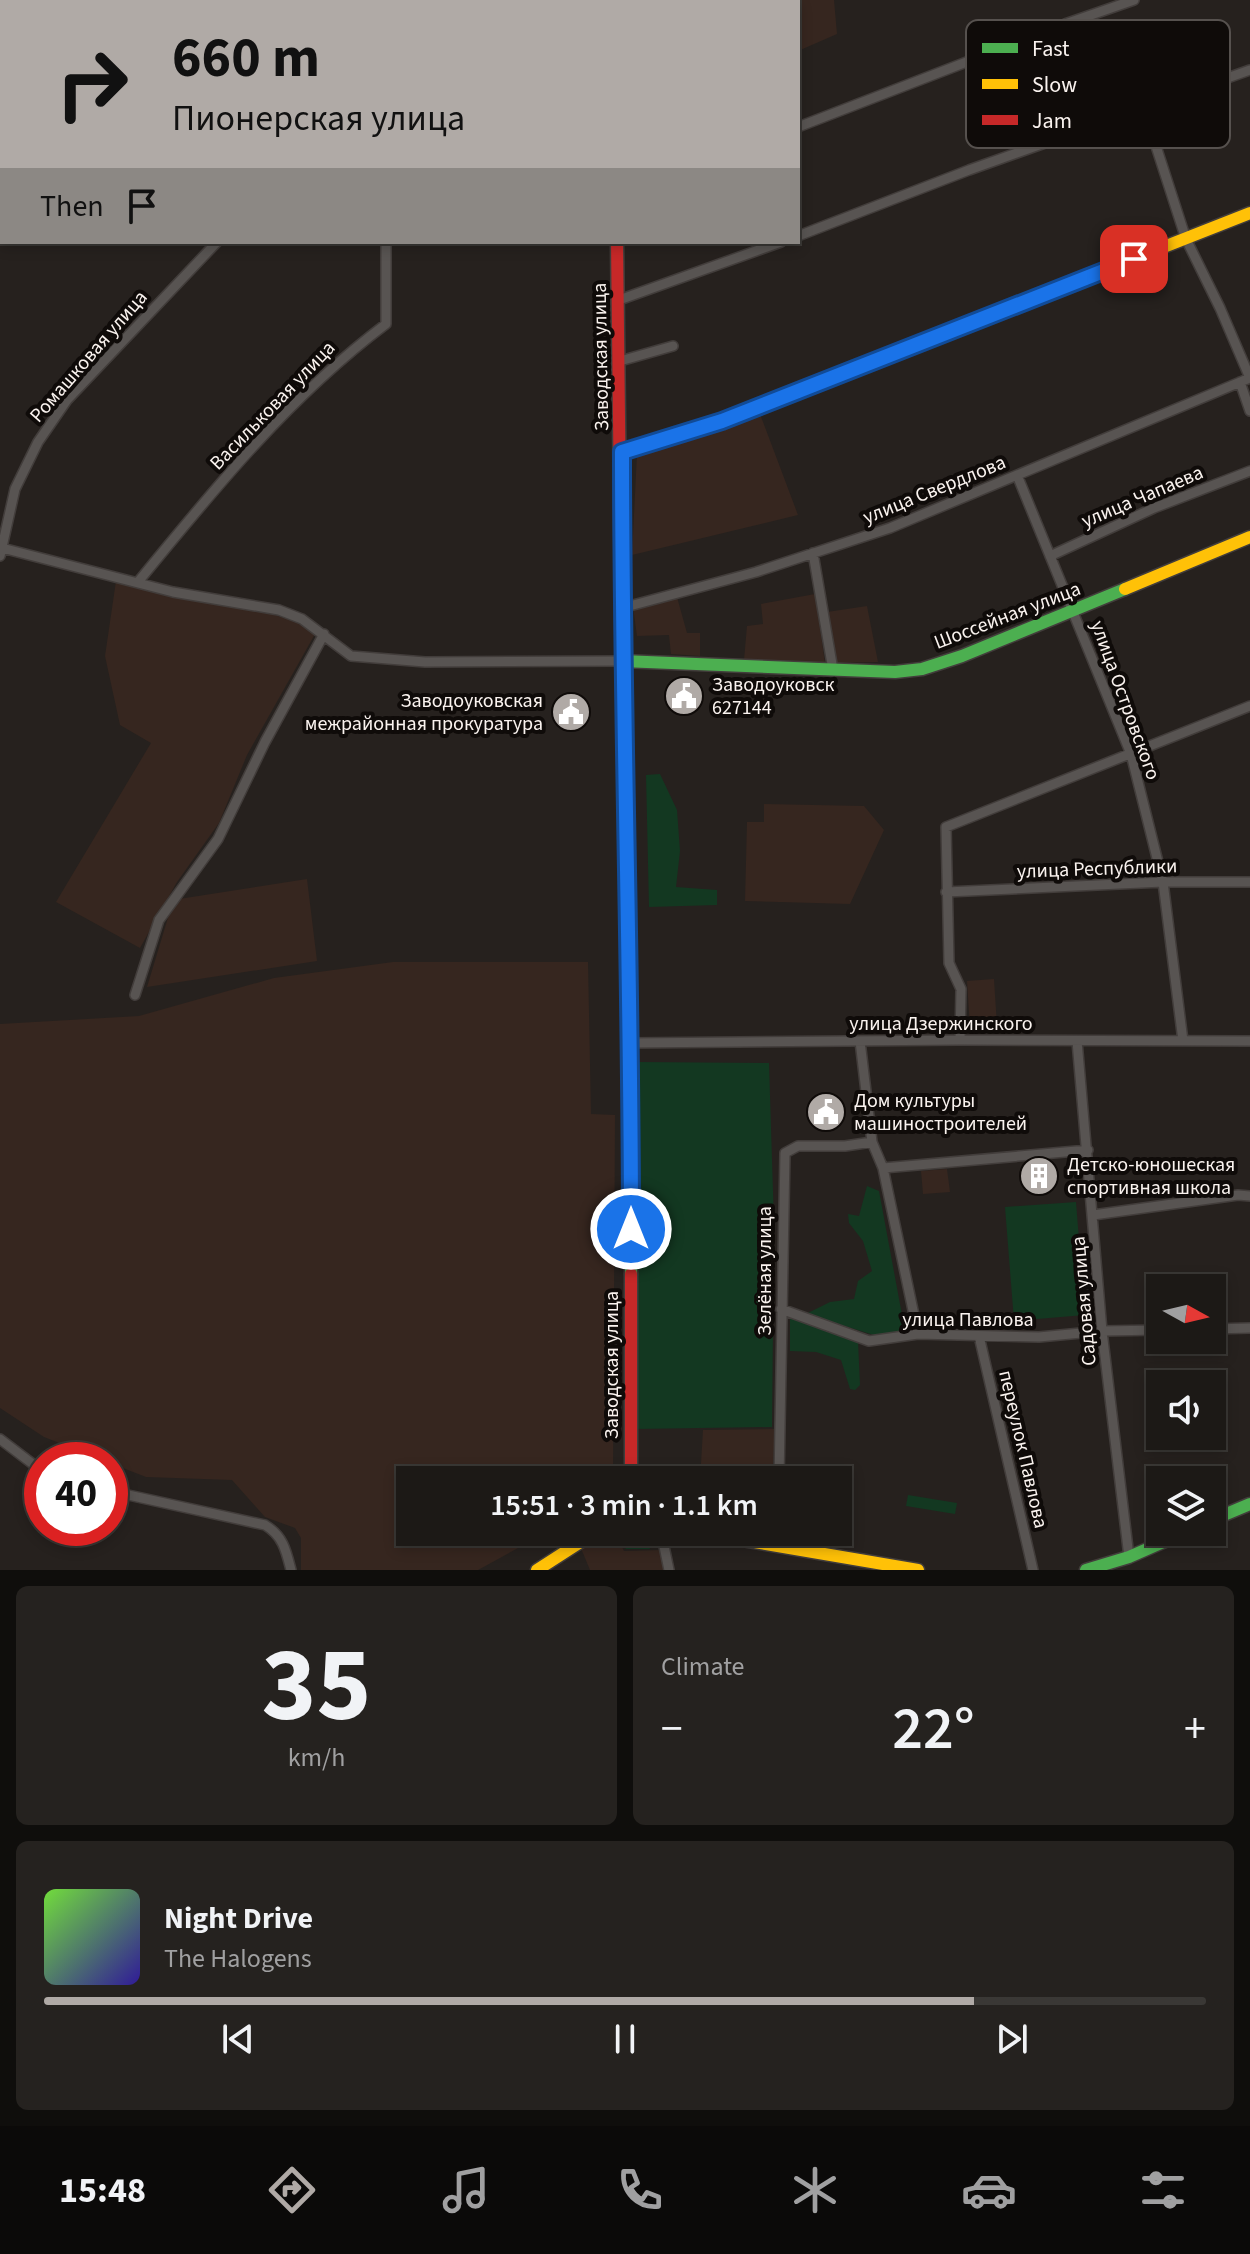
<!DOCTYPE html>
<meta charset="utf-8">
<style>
body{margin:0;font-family:"Source Sans 3",sans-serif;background:#25221f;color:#f1f3f6;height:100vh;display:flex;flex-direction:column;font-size:30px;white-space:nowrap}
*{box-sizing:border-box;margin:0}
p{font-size:26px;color:#a0a0a1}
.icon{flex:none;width:44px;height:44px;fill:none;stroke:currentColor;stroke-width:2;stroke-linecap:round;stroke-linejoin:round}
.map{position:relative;height:1570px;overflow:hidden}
.details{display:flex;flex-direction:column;gap:16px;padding:16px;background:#0f0e0c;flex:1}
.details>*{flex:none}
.guide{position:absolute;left:0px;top:0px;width:800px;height:244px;box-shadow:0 4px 12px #0003,0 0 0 2px #3a3835;background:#b0aaa6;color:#111;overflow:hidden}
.needle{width:52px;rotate:98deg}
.tools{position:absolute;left:1146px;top:1274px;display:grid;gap:16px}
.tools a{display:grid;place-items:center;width:80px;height:80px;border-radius:0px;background:#1c1916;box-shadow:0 4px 12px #0003,0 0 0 2px #3a3835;font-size:40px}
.speed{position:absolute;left:24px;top:1442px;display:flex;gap:16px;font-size:40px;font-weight:700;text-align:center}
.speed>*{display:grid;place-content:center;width:104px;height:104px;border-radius:50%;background:#1c1916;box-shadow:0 4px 12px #0003,0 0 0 2px #3a3835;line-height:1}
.speed .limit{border:12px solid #d22;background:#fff;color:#111}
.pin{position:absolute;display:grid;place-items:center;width:68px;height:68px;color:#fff;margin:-34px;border-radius:16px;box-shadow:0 4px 12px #0006}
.me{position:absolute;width:88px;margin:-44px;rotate:0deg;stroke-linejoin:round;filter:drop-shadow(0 0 6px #0008)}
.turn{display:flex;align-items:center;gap:28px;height:168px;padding:0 40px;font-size:36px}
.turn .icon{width:104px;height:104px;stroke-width:2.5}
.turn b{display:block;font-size:56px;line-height:68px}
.then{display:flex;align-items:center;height:76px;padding:0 40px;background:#0003;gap:16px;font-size:30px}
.big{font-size:60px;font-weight:600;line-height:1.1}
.details .tile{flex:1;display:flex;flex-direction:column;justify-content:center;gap:12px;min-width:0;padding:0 28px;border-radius:12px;background:#25221f}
.details .dial{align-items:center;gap:0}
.dial b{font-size:104px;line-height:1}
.song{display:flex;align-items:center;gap:24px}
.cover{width:96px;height:96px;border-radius:12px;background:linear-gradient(135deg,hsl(100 70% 55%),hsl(250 70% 35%))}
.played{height:8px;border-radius:4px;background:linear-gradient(90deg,#b0aaa6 80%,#3a3835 80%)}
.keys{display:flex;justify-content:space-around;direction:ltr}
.heat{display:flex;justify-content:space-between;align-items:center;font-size:44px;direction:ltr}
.details .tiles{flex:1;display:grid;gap:16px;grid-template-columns:1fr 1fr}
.tile:last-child{grid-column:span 2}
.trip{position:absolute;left:396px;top:1466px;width:456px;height:80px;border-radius:0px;background:#1c1916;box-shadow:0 4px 12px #0003,0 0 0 2px #3a3835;font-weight:600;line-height:80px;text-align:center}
.dock{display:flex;height:128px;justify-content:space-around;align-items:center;background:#0b0a09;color:#a0a0a1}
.dock .icon{width:56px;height:56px}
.dock .selected{color:#b0aaa6}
.dock b{font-size:36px;color:#f1f3f6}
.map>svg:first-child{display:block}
.built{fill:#36261f}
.green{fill:#133821}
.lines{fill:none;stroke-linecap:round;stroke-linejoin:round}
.street-casing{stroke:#423d3b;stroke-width:12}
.fast-casing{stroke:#423d3b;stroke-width:15}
.slow-casing{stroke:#423d3b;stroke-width:15}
.jam-casing{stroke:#423d3b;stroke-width:15}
.street{stroke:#585452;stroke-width:9}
.fast{stroke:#4caf50;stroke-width:12}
.slow{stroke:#ffc107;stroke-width:12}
.jam{stroke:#c62828;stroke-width:12}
.route-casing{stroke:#114b97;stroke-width:20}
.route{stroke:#1a73e8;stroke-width:14}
.labels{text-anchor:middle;stroke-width:8;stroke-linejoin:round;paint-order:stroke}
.street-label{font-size:20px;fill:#faf3ef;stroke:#0f0b09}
.poi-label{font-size:20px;fill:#faf3ef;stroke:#0f0b09;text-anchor:start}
.key{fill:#0f0b09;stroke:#56514e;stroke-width:2}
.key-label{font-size:22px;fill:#faf3ef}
</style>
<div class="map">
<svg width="1250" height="1570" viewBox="0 0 1250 1570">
<rect width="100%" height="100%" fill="#26211e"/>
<path class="built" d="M626,0H834L837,34L798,51V2Z
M760,414L798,515L632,555L637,454Z
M116,581L254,609L302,623L315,634L247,755L219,823L177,882L140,948L56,902L151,743L120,725L105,656Z
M815,594L825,663L744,660L747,626L763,624L761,604Z
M677,597L687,633H700V656L671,654L669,635L637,636L633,607Z
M867,606L878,662L834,663L827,612Z
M764,804L864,806L884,830L850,904L745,901L747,822H764Z
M307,879L317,961L147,987L170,911L179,899Z
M393,962H588L591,1114L615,1115L613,1480H410V1532H547L478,1570H301V1538L295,1528L265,1517L232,1480L146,1477L110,1463V1460H103L44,1437L0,1408V1024L139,1016L274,978Z
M994,979L997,1026L970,1028L967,981Z
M947,1169L950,1192L923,1194L921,1171Z
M775,1429L772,1480H700L703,1430Z
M606,1532H614L624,1551L661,1550L665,1570H590L580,1546Z"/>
<path class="green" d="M660,774L677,810L680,851L676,887L717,890V905L649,907L646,775Z
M637,1062L769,1063L774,1224L772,1427L634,1429Z
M867,1186L879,1191L905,1331L877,1336L806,1314L830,1302L854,1299L858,1281L872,1271L863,1241L849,1223L848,1214L859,1216Z
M1076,1202L1085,1315L1014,1321L1005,1207Z
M790,1317L858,1341L860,1385L855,1390L850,1389L841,1360L816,1352L790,1351Z
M908,1495L957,1503L955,1514L906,1506Z
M624,1532H655L658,1535V1543L649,1549H626L621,1542Z"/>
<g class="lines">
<defs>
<path id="street" d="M1143,106L1186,239L1220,308L1250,378
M798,127L1065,24L1134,0
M798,236L969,170L1250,70
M619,300L781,242
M620,361L673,346
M1240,382L1250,411
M1017,475L1131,754L1163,882L1183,1041
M2,548L173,592L279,610L302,619L351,656L425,662L622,661
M813,553L833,670
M0,556L15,489L38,442L67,400L217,242
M1050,556L1154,508L1250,471
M138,582C214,489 290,396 386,324V242
M622,608L756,572L890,528L1250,378
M946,892L1163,882H1250
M135,995L159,920L218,839L265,742L324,634
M960,1040L961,989L949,963L946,827L1250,706
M860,1041L872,1142L883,1168L918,1334
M1077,1041L1102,1331L1129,1557
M631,1043L960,1040L1250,1041
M883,1168L1088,1150
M1093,1215L1238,1195L1250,1196
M781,1309L869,1341L918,1334L1039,1337L1102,1331L1160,1330
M1212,1329L1250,1328
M979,1336L1033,1570
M0,1439L42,1471
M779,1480L785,1153L798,1146H845L872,1142
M110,1491L265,1525C283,1536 286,1550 291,1570
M661,1532L669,1570"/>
<path id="fast" d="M622,661L895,672L922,669L962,656L1125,589
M622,682L631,1043V1274
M1212,1520L1250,1504
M1086,1570L1129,1557L1186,1532"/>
<path id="slow" d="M612,0V2
M622,452L722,421L1250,213
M1125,589L1250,537
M695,1532L918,1570
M537,1570L596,1532"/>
<path id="jam" d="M617,242L622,682
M631,1274V1480"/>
</defs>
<use href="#street" class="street-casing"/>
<use href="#fast" class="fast-casing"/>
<use href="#slow" class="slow-casing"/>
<use href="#jam" class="jam-casing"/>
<use href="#street" class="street"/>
<use href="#fast" class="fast"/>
<use href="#slow" class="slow"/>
<use href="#jam" class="jam"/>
</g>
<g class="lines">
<defs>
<path id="route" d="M631,1229C631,970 622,711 622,452L722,421L1134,259"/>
</defs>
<use href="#route" class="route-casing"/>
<use href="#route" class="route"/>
</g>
<defs>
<symbol id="civic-disc" viewBox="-11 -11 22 22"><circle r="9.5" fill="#b0aaa6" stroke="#0f0b09"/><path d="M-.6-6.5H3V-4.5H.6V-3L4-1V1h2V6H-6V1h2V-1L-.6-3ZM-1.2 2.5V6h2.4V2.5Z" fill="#fff"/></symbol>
<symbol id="building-disc" viewBox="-11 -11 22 22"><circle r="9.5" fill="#b0aaa6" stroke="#0f0b09"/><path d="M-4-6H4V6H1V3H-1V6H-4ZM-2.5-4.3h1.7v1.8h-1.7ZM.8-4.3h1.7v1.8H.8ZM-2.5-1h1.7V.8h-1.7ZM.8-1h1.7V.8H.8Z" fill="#fff"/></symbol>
</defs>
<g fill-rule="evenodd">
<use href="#civic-disc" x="662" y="674" width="44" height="44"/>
<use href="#civic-disc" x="549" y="690" width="44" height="44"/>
<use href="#civic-disc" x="804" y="1090" width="44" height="44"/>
<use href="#building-disc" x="1017" y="1154" width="44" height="44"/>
</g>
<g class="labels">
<g class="street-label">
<text transform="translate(88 356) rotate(-49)" y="7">Ромашковая улица</text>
<text transform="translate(600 357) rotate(-91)" y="7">Заводская улица</text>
<text transform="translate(272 405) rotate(-46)" y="7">Васильковая улица</text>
<text transform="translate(934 489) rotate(-22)" y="7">улица Свердлова</text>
<text transform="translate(1142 496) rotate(-23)" y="7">улица Чапаева</text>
<text transform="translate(1007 615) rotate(-21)" y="7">Шоссейная улица</text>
<text transform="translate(1126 700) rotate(70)" y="7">улица Островского</text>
<text transform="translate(1097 868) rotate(-2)" y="7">улица Республики</text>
<text x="941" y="1030">улица Дзержинского</text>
<text transform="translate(764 1271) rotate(-90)" y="7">Зелёная улица</text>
<text transform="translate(1083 1301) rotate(-95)" y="7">Садовая улица</text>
<text x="968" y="1326">улица Павлова</text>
<text transform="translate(611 1365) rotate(-90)" y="7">Заводская улица</text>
<text transform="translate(1024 1449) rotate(77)" y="7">переулок Павлова</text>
</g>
<g class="poi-label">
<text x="712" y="691">Заводоуковск<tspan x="712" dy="23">627144</tspan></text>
<text x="543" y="707" text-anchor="end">Заводоуковская<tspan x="543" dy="23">межрайонная прокуратура</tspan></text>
<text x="854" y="1107">Дом культуры<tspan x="854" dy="23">машиностроителей</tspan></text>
<text x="1067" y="1171">Детско-юношеская<tspan x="1067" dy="23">спортивная школа</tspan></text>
</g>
</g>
<rect x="966" y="20" width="264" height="128" rx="12" class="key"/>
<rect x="982" y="43" width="36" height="10" fill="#4caf50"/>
<rect x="982" y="79" width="36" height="10" fill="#ffc107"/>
<rect x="982" y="115" width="36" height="10" fill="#c62828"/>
<g class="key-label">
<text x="1032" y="56">Fast</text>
<text x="1032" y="92">Slow</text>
<text x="1032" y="128">Jam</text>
</g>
</svg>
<div class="tools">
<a><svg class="needle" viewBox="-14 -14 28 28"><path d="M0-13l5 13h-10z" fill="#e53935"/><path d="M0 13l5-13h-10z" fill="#a0a0a1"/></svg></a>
<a><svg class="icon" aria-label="sound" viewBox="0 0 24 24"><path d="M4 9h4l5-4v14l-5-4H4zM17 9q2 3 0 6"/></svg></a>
<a><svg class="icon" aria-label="layers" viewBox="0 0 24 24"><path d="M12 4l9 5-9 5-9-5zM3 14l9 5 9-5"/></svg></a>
</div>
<div class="speed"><div class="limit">40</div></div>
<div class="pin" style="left:1134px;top:259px;background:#d93025"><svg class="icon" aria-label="arrive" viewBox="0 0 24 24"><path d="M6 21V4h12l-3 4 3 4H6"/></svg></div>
<svg class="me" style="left:631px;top:1229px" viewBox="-20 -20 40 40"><circle r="17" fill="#1a73e8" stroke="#fff" stroke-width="3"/><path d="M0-11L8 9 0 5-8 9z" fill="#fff"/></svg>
<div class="trip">15:51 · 3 min · 1.1 km</div>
<div class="guide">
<div class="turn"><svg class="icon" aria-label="right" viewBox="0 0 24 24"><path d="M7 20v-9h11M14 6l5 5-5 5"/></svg><div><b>660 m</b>Пионерская улица</div></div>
<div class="then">Then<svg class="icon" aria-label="arrive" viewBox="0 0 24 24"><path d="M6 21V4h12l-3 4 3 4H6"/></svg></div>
</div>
</div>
<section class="details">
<div class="tiles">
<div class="tile dial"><b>35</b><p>km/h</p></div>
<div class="tile"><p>Climate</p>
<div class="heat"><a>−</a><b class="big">22°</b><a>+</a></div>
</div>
<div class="tile">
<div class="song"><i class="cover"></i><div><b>Night Drive</b><p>The Halogens</p></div></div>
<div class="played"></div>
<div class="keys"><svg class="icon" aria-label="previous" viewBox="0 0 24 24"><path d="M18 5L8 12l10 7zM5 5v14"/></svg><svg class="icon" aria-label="pause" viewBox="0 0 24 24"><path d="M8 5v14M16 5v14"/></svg><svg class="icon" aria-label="next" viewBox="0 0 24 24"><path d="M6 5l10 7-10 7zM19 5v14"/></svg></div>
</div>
</div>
</section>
<nav class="dock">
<b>15:48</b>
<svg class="icon selected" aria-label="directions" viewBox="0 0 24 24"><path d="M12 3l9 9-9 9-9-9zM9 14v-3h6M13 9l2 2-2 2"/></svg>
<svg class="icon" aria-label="music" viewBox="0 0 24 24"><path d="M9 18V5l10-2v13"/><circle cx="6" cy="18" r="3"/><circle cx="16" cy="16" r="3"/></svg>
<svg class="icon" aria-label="phone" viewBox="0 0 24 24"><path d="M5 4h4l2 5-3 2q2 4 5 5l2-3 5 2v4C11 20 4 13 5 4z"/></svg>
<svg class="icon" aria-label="climate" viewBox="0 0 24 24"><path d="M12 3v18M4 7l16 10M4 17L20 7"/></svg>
<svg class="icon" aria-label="car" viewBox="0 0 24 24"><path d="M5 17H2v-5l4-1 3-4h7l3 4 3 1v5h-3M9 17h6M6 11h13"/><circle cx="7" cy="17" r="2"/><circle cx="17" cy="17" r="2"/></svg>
<svg class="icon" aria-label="filters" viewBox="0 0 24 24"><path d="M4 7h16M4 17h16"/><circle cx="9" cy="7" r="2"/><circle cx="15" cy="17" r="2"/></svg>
</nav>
